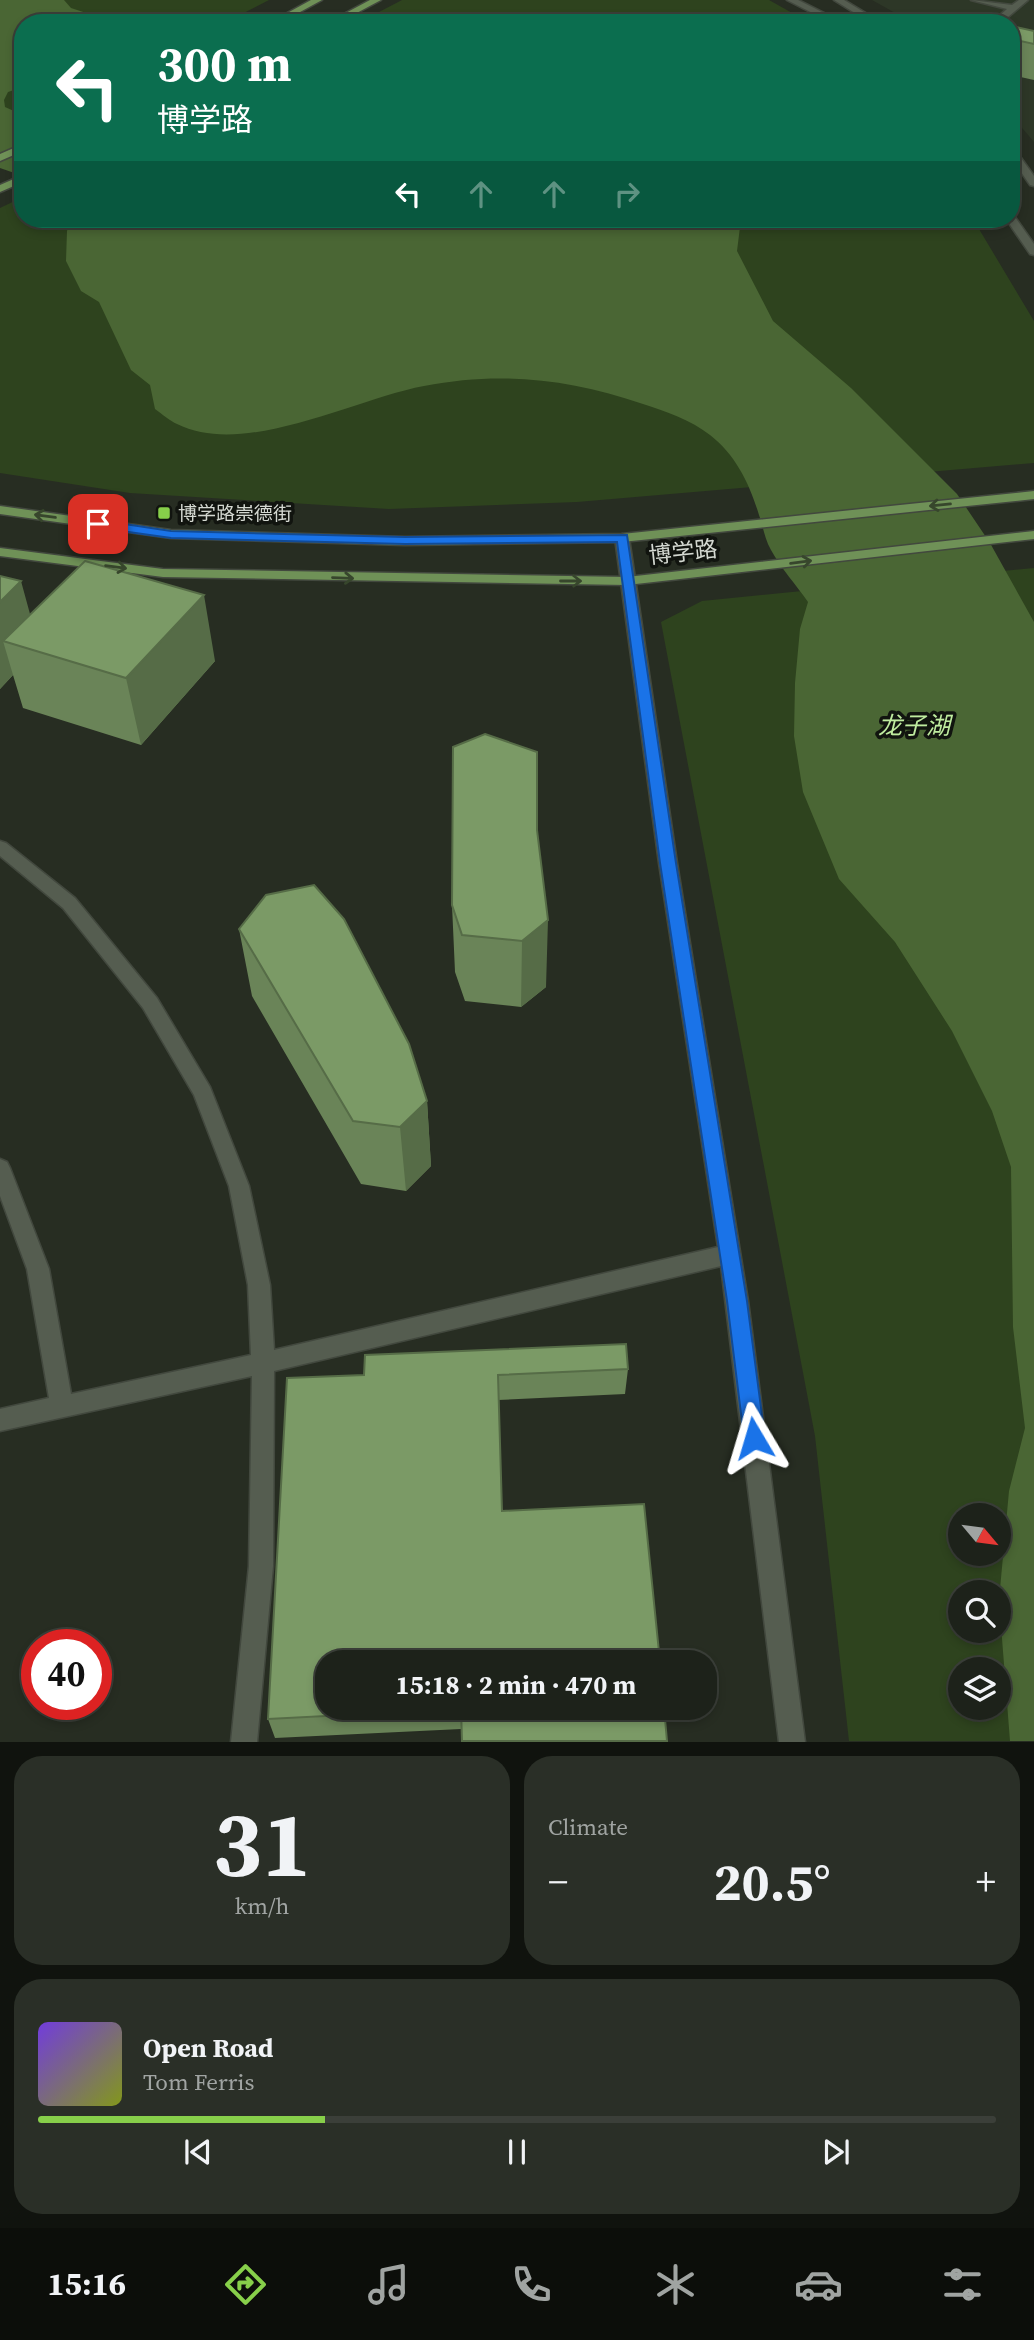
<!DOCTYPE html>
<meta charset="utf-8">
<style>
body{margin:0;font-family:"Source Serif 4","Noto Sans SC",serif;background:#2a2f27;color:#f1f3f6;height:100vh;display:flex;flex-direction:column;font-size:26px;white-space:nowrap}
*{box-sizing:border-box;margin:0}
p{font-size:23px;color:#a0a4a2}
.icon{flex:none;width:38px;height:38px;fill:none;stroke:currentColor;stroke-width:2;stroke-linecap:round;stroke-linejoin:round}
.map{position:relative;height:1742px;overflow:hidden}
.drawer{display:flex;flex-direction:column;gap:14px;padding:14px;background:#10130e;flex:1}
.drawer>*{flex:none}
.hud{position:absolute;left:14px;top:14px;width:1006px;height:214px;border-radius:28px;box-shadow:0 4px 10px #0003,0 0 0 2px #3b3f39;background:#0b6e4f;color:#fff;overflow:hidden}
.needle{width:46px;rotate:119deg}
.tools{position:absolute;left:948px;top:1503px;display:grid;gap:14px}
.tools a{display:grid;place-items:center;width:63px;height:63px;border-radius:50%;background:#1d221a;box-shadow:0 4px 10px #0003,0 0 0 2px #3b3f39;font-size:35px}
.speed{position:absolute;left:21px;top:1629px;display:flex;gap:14px;font-size:35px;font-weight:700;text-align:center}
.speed>*{display:grid;place-content:center;width:91px;height:91px;border-radius:50%;background:#1d221a;box-shadow:0 4px 10px #0003,0 0 0 2px #3b3f39;line-height:1}
.speed .limit{border:10px solid #d22;background:#fff;color:#111}
.pin{position:absolute;display:grid;place-items:center;width:60px;height:60px;color:#fff;margin:-30px;border-radius:14px;box-shadow:0 4px 10px #0006}
.me{position:absolute;width:77px;margin:-38px;rotate:353deg;stroke-linejoin:round;filter:drop-shadow(0 0 5px #0008)}
.turn{display:flex;align-items:center;gap:24px;height:147px;padding:0 28px;font-size:32px}
.turn .icon{width:91px;height:91px;stroke-width:2.5}
.turn b{display:block;font-size:49px;line-height:60px}
.lanes{display:flex;align-items:center;height:66px;padding:0 28px;background:#0003;justify-content:center;gap:35px;direction:ltr}
.lanes .off{opacity:.35}
.big{font-size:52px;font-weight:700;line-height:1.1}
.drawer .card{flex:1;display:flex;flex-direction:column;justify-content:center;gap:10px;min-width:0;padding:0 24px;border-radius:28px;background:#2a2f27}
.drawer .dial{align-items:center;gap:0}
.dial b{font-size:91px;line-height:1}
.song{display:flex;align-items:center;gap:21px}
.cover{width:84px;height:84px;border-radius:10px;background:linear-gradient(135deg,hsl(260 70% 55%),hsl(70 70% 35%))}
.played{height:7px;border-radius:4px;background:linear-gradient(90deg,#87cf4a 30%,#3b3f39 30%)}
.keys{display:flex;justify-content:space-around;direction:ltr}
.heat{display:flex;justify-content:space-between;align-items:center;font-size:38px;direction:ltr}
.drawer .tiles{flex:1;display:grid;gap:14px;grid-template-columns:1fr 1fr}
.card:last-child{grid-column:span 2}
.trip{position:absolute;left:315px;top:1650px;width:402px;height:70px;border-radius:28px;background:#1d221a;box-shadow:0 4px 10px #0003,0 0 0 2px #3b3f39;font-weight:700;line-height:70px;text-align:center}
.dock{display:flex;height:112px;justify-content:space-around;align-items:center;background:#0c0e0a;color:#a0a4a2}
.dock .icon{width:49px;height:49px}
.dock .selected{color:#87cf4a}
.dock b{font-size:32px;color:#f1f3f6}
.map>svg:first-child{display:block}
.built{fill:#2d3727}
.green{fill:#2e431e;fill-rule:evenodd}
.water{fill:#4a6634}
.lines{fill:none;stroke-linecap:round;stroke-linejoin:round}
.minor-casing{stroke:#42483e;stroke-width:3}
.major-casing{stroke:#42483e;stroke-width:3}
.minor{fill:#555d50;fill-rule:evenodd}
.major{fill:#6f9157;fill-rule:evenodd}
.wall{fill:#6a8458}
.shaded-wall{fill:#566c47}
.building{fill:#7b9a66;stroke:#566c47;stroke-width:2}
.oneway{stroke:#37462c}
.route{fill:#1a73e8;stroke:#114b97;stroke-width:2}
.poi-dot{fill:#87cf4a;stroke:#11140f;stroke-width:2.5}
.labels{text-anchor:middle;stroke-width:7;stroke-linejoin:round;paint-order:stroke}
.far-poi-label{font-size:19px;fill:#d4d8d1;stroke:#11140f;text-anchor:start}
.street-label{font-size:23px;fill:#d4d8d1;stroke:#11140f}
.water-label{font-size:24px;font-style:italic;fill:#bfec9f;stroke:#11140f}
</style>
<div class="map">
<svg width="1034" height="1742" viewBox="0 0 1034 1742">
<rect width="100%" height="100%" fill="#272d22"/>
<path class="built" d="M872,0H1034V142L1012,116V23H913Z"/>
<path class="green" d="M0,0H269L224,23H23V123L0,135Z
M402,0H769L810,23H358Z
M23,197V219H973L1034,321V463L577,502L389,509L130,493L0,473V208Z
M1034,568V1741H849L815,1436L661,622L702,601ZM961,1516H999V1554H961ZM961,1592H999V1631H961ZM961,1670H999V1708H961Z"/>
<path class="water" d="M0,0H64L71,8L117,23H23V87L8,92L4,100L5,107L23,115V176L0,168Z
M71,219H741L737,251L773,321L851,388L957,494L990,543L1034,622V1741H1010L999,1600L1009,1491L1025,1428L1013,1327L1011,1167L992,1111L952,1031L895,942L839,879L803,792L794,736L795,683L800,629L808,602C796,585 781,568 771,550C765,540 763,526 759,515C750,485 736,455 710,435C691,420 665,411 643,404C569,379 501,371 424,386C354,399 245,458 177,424C170,421 162,414 155,409L150,385L131,370L99,302L81,291L66,261L67,231Z"/>
<g class="lines">
<defs>
<path id="minor" d="M787,0H798L844,23H832Z
M834,0H844L882,23H871Z
M971,0L1012,5L1019,0H1028L1001,23H991L1007,9Z
M1012,150L1016,151L1034,176V186L1030,185L1012,159Z
M1012,216L1015,217L1034,244V255L1030,254L1006,219H1012Z
M622,534L629,538L677,863L748,1301L805,1742H779L721,1266L274,1371L273,1566L257,1742H231L249,1566L252,1376L0,1431V1409L49,1398L27,1269L0,1196V1159L7,1162L10,1168L49,1269L71,1394L251,1355L248,1285L229,1186L194,1095L143,1008L63,908L0,856V841L6,843L75,898L157,998L210,1087L249,1186L270,1285L274,1350L718,1247L659,863L615,538Z"/>
<path id="major" d="M311,0H322L280,23H269Z
M370,0H381L338,23H327Z
M23,144V151L0,161V154Z
M23,175V182L0,192V185Z
M1034,491V499L622,542L405,545L171,538L0,514V506L171,530L405,537L622,534Z
M1034,531V539L627,585L163,577L0,556V548L163,569L627,577Z"/>
</defs>
<use href="#minor" class="minor-casing"/>
<use href="#major" class="major-casing"/>
<use href="#minor" class="minor"/>
<use href="#major" class="major"/>
</g>
<path class="wall" d="M1012,26L1034,31V80L1012,75Z
M0,576L30,615L215,661L141,745L23,708L13,675L0,689Z
M537,830L546,987L521,1007L465,1001L455,972L452,905Z
M239,929L427,1101L431,1166L406,1191L361,1184L252,996Z
M628,1369L625,1394L498,1400L502,1511L664,1708L667,1741H462L461,1729L275,1738L268,1719L287,1378Z"/>
<path class="shaded-wall" d="M21,581L39,647L3,641L13,675L0,689V602Z
M204,595L215,661L141,745L126,678Z
M548,920L546,987L521,1007L522,941Z
M427,1101L431,1166L406,1191L400,1127Z"/>
<path class="building" d="M1012,26L1034,31V44L1012,39Z
M85,561L204,595L126,678L3,641Z
M0,576L21,581L0,602Z
M485,734L537,752V830L548,920L522,941L462,935L452,905L453,747Z
M314,885L344,919L409,1044L427,1101L400,1127L353,1121L239,929L266,895Z
M626,1344L628,1369L498,1375L502,1511L644,1504L660,1662H327V1708H664L667,1741H462L461,1709L268,1719L287,1378L364,1375L365,1355Z"/>
<defs><path id="oneway-shaft" d="M-6 0H5M1.5-3L5.5 0L1.5 3" fill="none" stroke-width="1.6" stroke-linecap="round" stroke-linejoin="round" transform="scale(1.75)"/></defs>
<g class="oneway">
<use href="#oneway-shaft" transform="translate(940 505) rotate(174)"/>
<use href="#oneway-shaft" transform="translate(45 516) rotate(-172)"/>
<use href="#oneway-shaft" transform="translate(801 562) rotate(-7)"/>
<use href="#oneway-shaft" transform="translate(116 567) rotate(7)"/>
<use href="#oneway-shaft" transform="translate(343 578) rotate(2)"/>
<use href="#oneway-shaft" transform="translate(571 581)"/>
</g>
<path class="route" d="M98,520L171,531L405,537L627,535L676,863L747,1301L765,1438L762,1446L754,1449L747,1446L744,1438L727,1301L660,863L617,542L405,544L171,538L93,527L91,524Z"/>
<rect class="poi-dot" x="157" y="506" width="14" height="14" rx="3.5"/>
<g class="labels">
<g class="far-poi-label">
<text x="178" y="520">博学路崇德街</text>
</g>
<g class="street-label">
<text transform="translate(683 552) rotate(-6)" y="8">博学路</text>
</g>
<g class="water-label">
<text x="914" y="734">龙子湖</text>
</g>
</g>
</svg>
<div class="tools">
<a><svg class="needle" viewBox="-14 -14 28 28"><path d="M0-13l5 13h-10z" fill="#e53935"/><path d="M0 13l5-13h-10z" fill="#a0a4a2"/></svg></a>
<a><svg class="icon" aria-label="search" viewBox="0 0 24 24"><circle cx="10" cy="10" r="6"/><path d="M15 15l6 6"/></svg></a>
<a><svg class="icon" aria-label="layers" viewBox="0 0 24 24"><path d="M12 4l9 5-9 5-9-5zM3 14l9 5 9-5"/></svg></a>
</div>
<div class="speed"><div class="limit">40</div></div>
<div class="pin" style="left:98px;top:524px;background:#d93025"><svg class="icon" aria-label="arrive" viewBox="0 0 24 24"><path d="M6 21V4h12l-3 4 3 4H6"/></svg></div>
<svg class="me" style="left:754px;top:1438px" viewBox="-20 -20 40 40"><path d="M0-17L14 15 0 8-14 15z" fill="#1a73e8" stroke="#fff" stroke-width="4"/></svg>
<div class="trip">15:18 · 2 min · 470 m</div>
<div class="hud">
<div class="turn"><svg class="icon" aria-label="left" viewBox="0 0 24 24"><path d="M17 20v-9H6M10 6l-5 5 5 5"/></svg><div><b>300 m</b>博学路</div></div>
<div class="lanes"><svg class="icon" aria-label="left" viewBox="0 0 24 24"><path d="M17 20v-9H6M10 6l-5 5 5 5"/></svg><svg class="icon off" aria-label="ahead" viewBox="0 0 24 24"><path d="M12 20V5M6 11l6-6 6 6"/></svg><svg class="icon off" aria-label="ahead" viewBox="0 0 24 24"><path d="M12 20V5M6 11l6-6 6 6"/></svg><svg class="icon off" aria-label="right" viewBox="0 0 24 24"><path d="M7 20v-9h11M14 6l5 5-5 5"/></svg></div>
</div>
</div>
<section class="drawer">
<div class="tiles">
<div class="card dial"><b>31</b><p>km/h</p></div>
<div class="card"><p>Climate</p>
<div class="heat"><a>−</a><b class="big">20.5°</b><a>+</a></div>
</div>
<div class="card">
<div class="song"><i class="cover"></i><div><b>Open Road</b><p>Tom Ferris</p></div></div>
<div class="played"></div>
<div class="keys"><svg class="icon" aria-label="previous" viewBox="0 0 24 24"><path d="M18 5L8 12l10 7zM5 5v14"/></svg><svg class="icon" aria-label="pause" viewBox="0 0 24 24"><path d="M8 5v14M16 5v14"/></svg><svg class="icon" aria-label="next" viewBox="0 0 24 24"><path d="M6 5l10 7-10 7zM19 5v14"/></svg></div>
</div>
</div>
</section>
<nav class="dock">
<b>15:16</b>
<svg class="icon selected" aria-label="directions" viewBox="0 0 24 24"><path d="M12 3l9 9-9 9-9-9zM9 14v-3h6M13 9l2 2-2 2"/></svg>
<svg class="icon" aria-label="music" viewBox="0 0 24 24"><path d="M9 18V5l10-2v13"/><circle cx="6" cy="18" r="3"/><circle cx="16" cy="16" r="3"/></svg>
<svg class="icon" aria-label="phone" viewBox="0 0 24 24"><path d="M5 4h4l2 5-3 2q2 4 5 5l2-3 5 2v4C11 20 4 13 5 4z"/></svg>
<svg class="icon" aria-label="climate" viewBox="0 0 24 24"><path d="M12 3v18M4 7l16 10M4 17L20 7"/></svg>
<svg class="icon" aria-label="car" viewBox="0 0 24 24"><path d="M5 17H2v-5l4-1 3-4h7l3 4 3 1v5h-3M9 17h6M6 11h13"/><circle cx="7" cy="17" r="2"/><circle cx="17" cy="17" r="2"/></svg>
<svg class="icon" aria-label="filters" viewBox="0 0 24 24"><path d="M4 7h16M4 17h16"/><circle cx="9" cy="7" r="2"/><circle cx="15" cy="17" r="2"/></svg>
</nav>
